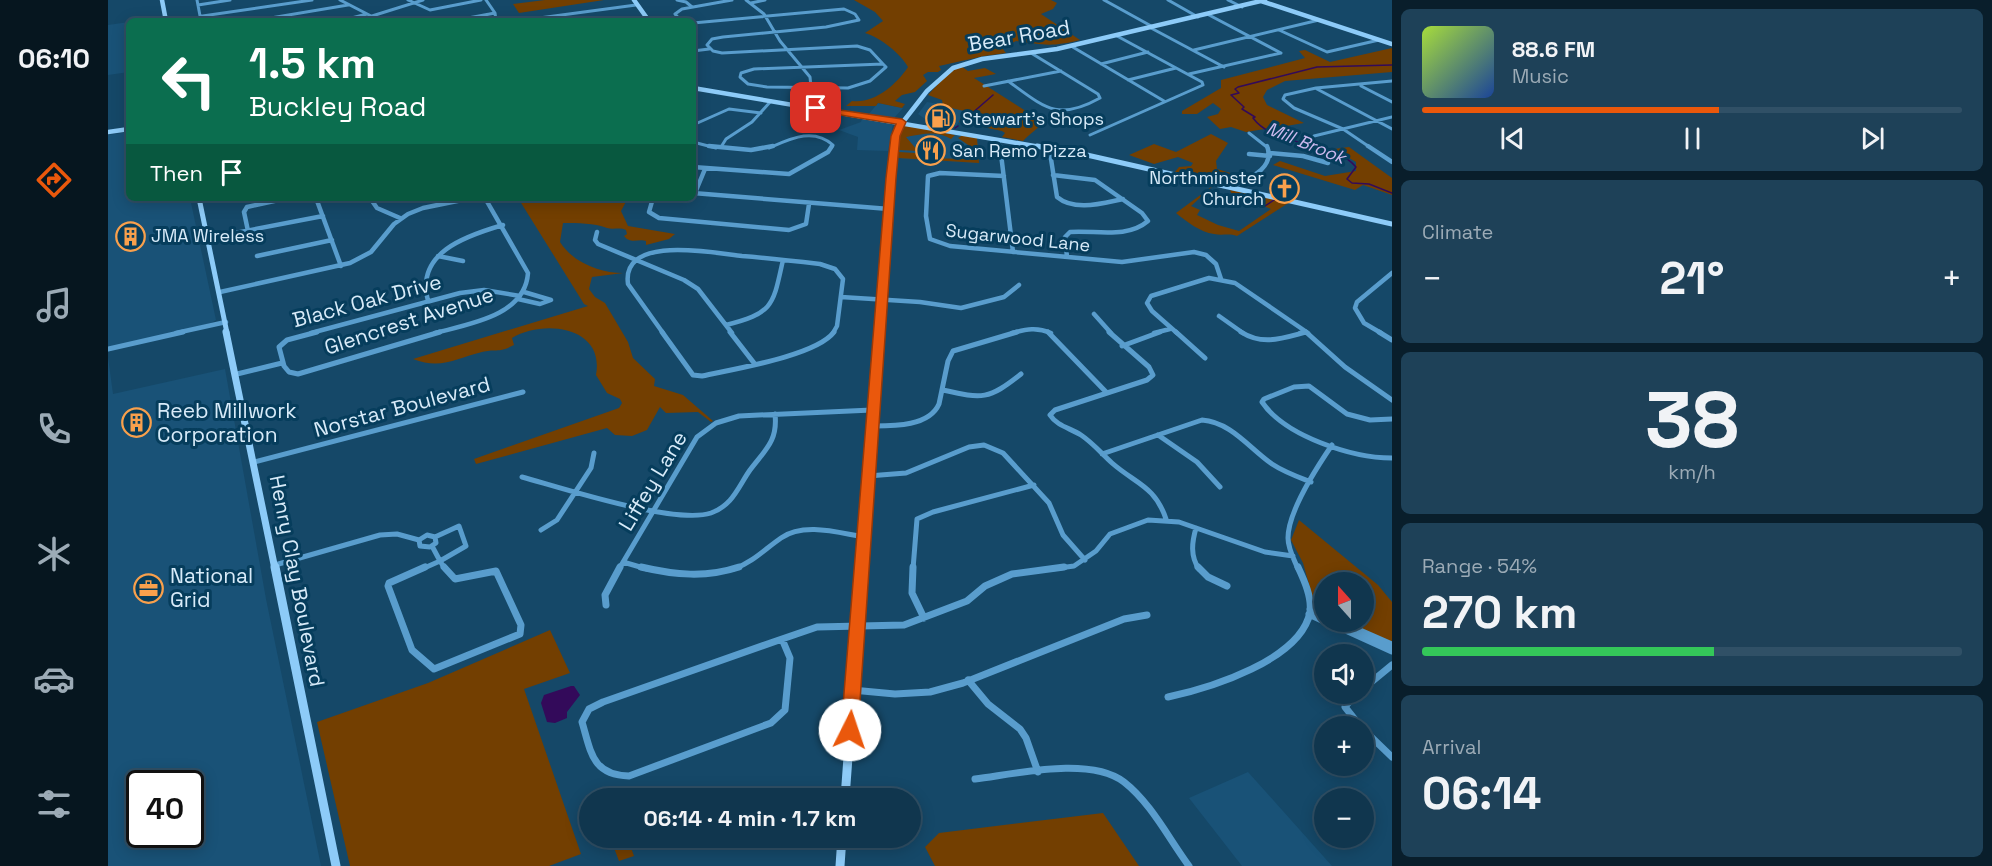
<!DOCTYPE html>
<meta charset="utf-8">
<style>
body{margin:0;font-family:"Space Grotesk",sans-serif;background:#1e4158;color:#f1f3f6;height:100vh;display:flex;flex-direction:column;font-size:22px;white-space:nowrap}
*{box-sizing:border-box;margin:0}
p{font-size:20px;color:#9cabb6}
.icon{flex:none;width:33px;height:33px;fill:none;stroke:currentColor;stroke-width:2;stroke-linecap:round;stroke-linejoin:round}
.map{position:relative;flex:1;overflow:hidden}
.side{display:flex;flex-direction:column;gap:9px;padding:9px;background:#091e2b;width:600px}
.side>*{flex:none}
.top-card{position:absolute;left:18px;top:18px;width:570px;height:183px;border-radius:9px;box-shadow:0 3px 15px #0003,0 0 0 2px #305066;background:#0b6e4f;color:#fff;overflow:hidden}
.needle{width:39px;rotate:339deg}
.controls{position:absolute;left:1206px;top:572px;display:grid;gap:12px}
.controls a{display:grid;place-items:center;width:60px;height:60px;border-radius:50%;background:#10364e;box-shadow:0 3px 15px #0003,0 0 0 2px #305066;font-size:30px}
.speed{position:absolute;left:18px;top:770px;display:flex;gap:12px;font-size:30px;font-weight:700;text-align:center}
.speed>*{display:grid;place-content:center;width:78px;height:78px;border-radius:50%;background:#10364e;box-shadow:0 3px 15px #0003,0 0 0 2px #305066;line-height:1}
.speed .limit{border:3px solid #111;border-radius:9px;background:#fff;color:#111}
.pin{position:absolute;display:grid;place-items:center;width:51px;height:51px;color:#fff;margin:-26px;border-radius:12px;box-shadow:0 3px 9px #0006}
.me{position:absolute;width:66px;margin:-33px;rotate:4deg;stroke-linejoin:round;filter:drop-shadow(0 0 4px #0008)}
.turn{display:flex;align-items:center;gap:21px;height:126px;padding:0 24px;font-size:27px}
.turn .icon{width:78px;height:78px;stroke-width:2.5}
.turn b{display:block;font-size:42px;line-height:51px}
.then{display:flex;align-items:center;height:57px;padding:0 24px;background:#0003;gap:12px;font-size:22px}
.big{font-size:45px;font-weight:600;line-height:1.1}
.side .card{flex:1;display:flex;flex-direction:column;justify-content:center;gap:9px;min-width:0;padding:0 21px;border-radius:9px;background:#1e4158}
.side .dial{align-items:center;gap:0}
.dial b{font-size:78px;line-height:1}
.song{display:flex;align-items:center;gap:18px}
.cover{width:72px;height:72px;border-radius:9px;background:linear-gradient(135deg,hsl(80 70% 55%),hsl(220 70% 35%))}
.played{height:6px;border-radius:3px;background:linear-gradient(90deg,#ea580c 55%,#305066 55%)}
.keys{display:flex;justify-content:space-around;direction:ltr}
.heat{display:flex;justify-content:space-between;align-items:center;font-size:33px;direction:ltr}
.charge{height:9px;border-radius:4px;background:linear-gradient(90deg,#34c759 54%,#305066 0)}
.trip{position:absolute;left:471px;top:788px;width:342px;height:60px;border-radius:30px;background:#10364e;box-shadow:0 3px 15px #0003,0 0 0 2px #305066;font-weight:600;line-height:60px;text-align:center}
main{display:flex;flex:1;min-height:0}
.dock{display:flex;flex-direction:column;width:108px;justify-content:space-around;align-items:center;background:#06161f;color:#9cabb6}
.dock .icon{width:42px;height:42px}
.dock .selected{color:#ea580c}
.dock b{font-size:27px;color:#f1f3f6}
.map>svg:first-child{display:block}
.built{fill:#195277;fill-rule:evenodd}
.green{fill:#733f01}
.water{fill:#330a5a}
.lines{fill:none;stroke-linecap:round;stroke-linejoin:round}
.stream{stroke:#330a5a;stroke-width:1.5}
.street-far3{stroke:#599dcd;stroke-width:3}
.street-far2{stroke:#599dcd;stroke-width:4.5}
.street-far1{stroke:#599dcd;stroke-width:5}
.street{stroke:#599dcd;stroke-width:7}
.secondary-far3{stroke:#8dcbf8;stroke-width:4.5}
.secondary-far2{stroke:#8dcbf8;stroke-width:5}
.secondary-far1{stroke:#8dcbf8;stroke-width:7}
.secondary{stroke:#8dcbf8;stroke-width:9}
.route{fill:#ea580c;stroke:#983908;stroke-width:1.5}
.labels{text-anchor:middle;stroke-width:6;stroke-linejoin:round;paint-order:stroke}
.far-poi-label{font-size:18px;fill:#d8ebf9;stroke:#063d5c;text-anchor:start}
.far-water-label{font-size:18px;font-style:italic;fill:#cdbaef;stroke:#063d5c}
.far-street-label{font-size:18px;fill:#d8ebf9;stroke:#063d5c}
.street-label{font-size:21px;fill:#d8ebf9;stroke:#063d5c}
.poi-label{font-size:21px;fill:#d8ebf9;stroke:#063d5c;text-anchor:start}
</style>
<main>
<nav class="dock">
<b>06:10</b>
<svg class="icon selected" aria-label="directions" viewBox="0 0 24 24"><path d="M12 3l9 9-9 9-9-9zM9 14v-3h6M13 9l2 2-2 2"/></svg>
<svg class="icon" aria-label="music" viewBox="0 0 24 24"><path d="M9 18V5l10-2v13"/><circle cx="6" cy="18" r="3"/><circle cx="16" cy="16" r="3"/></svg>
<svg class="icon" aria-label="phone" viewBox="0 0 24 24"><path d="M5 4h4l2 5-3 2q2 4 5 5l2-3 5 2v4C11 20 4 13 5 4z"/></svg>
<svg class="icon" aria-label="climate" viewBox="0 0 24 24"><path d="M12 3v18M4 7l16 10M4 17L20 7"/></svg>
<svg class="icon" aria-label="car" viewBox="0 0 24 24"><path d="M5 17H2v-5l4-1 3-4h7l3 4 3 1v5h-3M9 17h6M6 11h13"/><circle cx="7" cy="17" r="2"/><circle cx="17" cy="17" r="2"/></svg>
<svg class="icon" aria-label="filters" viewBox="0 0 24 24"><path d="M4 7h16M4 17h16"/><circle cx="9" cy="7" r="2"/><circle cx="15" cy="17" r="2"/></svg>
</nav>
<div class="map">
<svg width="1284" height="866" viewBox="0 0 1284 866">
<rect width="100%" height="100%" fill="#154868"/>
<path class="built" d="M21,22V72L0,75V25Z
M819,102L860,109L848,126L820,121L810,114Z
M770,103L795,108L786,118L760,115Z
M754,119L785,124L780,151L749,150L750,137L731,130L753,122Z
M797,126L869,138L871,163L790,158V139L793,128Z
M21,132V198H82L108,320L103,323L0,348V135Z
M0,357L5,394L117,369L158,599L213,866H0ZM32,783H82V834H32Z
M1140,772L1224,866H1134L1081,798Z"/>
<path class="green" d="M437,0H496L411,13L405,4Z
M746,0H943L949,3L945,9L933,14L972,40C944,47 936,45 908,41L894,48L898,53L876,56L831,66L833,70L830,72H820L815,75L819,81L807,92L794,95L787,101L797,104L794,108L770,103L768,106H738L744,101C766,104 788,85 800,67C792,53 773,38 757,33L775,21L767,12Z
M1284,48V72L1177,81L1159,90L1155,97L1159,105L1196,123L1178,126L1181,130L1169,132L1163,128L1138,132L1123,127L1112,129L1099,117L1110,114L1113,109L1105,103L1089,114H1074V111L1113,88V80L1197,58L1191,51L1197,50L1222,62Z
M853,66L860,71L877,68L888,74L866,78L935,122C932,127 920,135 915,141L894,137L897,133L894,131L851,122L856,111L835,106L834,100L820,95L840,73Z
M797,126H801L847,135L843,139C829,130 814,134 798,137L810,151L791,150H789L793,128Z
M1103,134L1120,143L1108,161L1109,169L1136,177L1120,185L1067,172L1071,167L1083,166L1085,163L1070,157L1046,164L1021,155L1046,144L1068,152Z
M855,135L869,138L871,163L790,158L791,152L807,153L814,158L866,159V149L850,138Z
M1241,147L1284,178V195L1255,185L1247,190L1165,165L1172,161L1217,176L1248,171V162L1226,149Z
M1106,185L1083,206L1092,210L1089,215L1110,225L1131,231L1163,209L1123,193L1122,190L1182,202L1129,236C1121,233 1114,236 1106,234C1092,232 1079,222 1068,213Z
M410,198H520L513,211L520,226L567,234L561,239L538,245V241C531,238 523,245 516,236L519,234L518,230C512,227 505,230 499,228C485,223 471,223 455,223L452,242C466,264 494,273 515,273L484,277L481,289L487,297L497,303L520,342L525,358L547,379L546,386L575,395L605,421L603,422L590,412L558,413L552,407L539,430L524,436L507,435L499,428L368,464L366,459L511,408L514,403L512,399L499,393L488,375C497,326 435,319 404,338L406,345C389,354 389,348 374,352C349,358 333,370 305,359L480,306L476,304Z
M1191,520L1270,585L1284,602V642L1235,621H1256V582H1216V613L1208,609L1195,563L1183,540Z
M442,630L462,673L416,689L473,854L441,866H242L209,722L320,683Z
M995,813L1031,866H827L817,847L831,833Z
M511,837H519L526,856L511,861L503,840Z"/>
<path class="water" d="M463,686H466L472,695L459,712V718L447,723L439,722L433,703L436,695Z"/>
<g class="lines">
<path class="stream" d="M1284,65L1209,67L1130,87L1127,89L1131,93L1123,95L1136,107L1134,109L1147,117L1145,118C1167,148 1226,140 1248,167L1239,179L1244,183L1261,184L1284,193
M854,122L885,95
M847,128L850,126
M1157,206L1166,200"/>
<path class="street-far3" d="M89,0L93,21
M232,0L265,17L268,21
M300,0L322,10L373,0
M378,0L387,13L388,21
M569,0L578,2L584,7
M638,0L656,14L672,41L702,77L703,87L690,105
M996,0L1045,27
M1060,0L1090,17
M1120,0L1134,7
M643,3L657,0
M90,5L122,0
M1101,15L1173,53
M264,16L315,0
M60,21L204,0
M145,21L240,5
M232,21L259,14
M344,21L387,13
M409,21L528,5
M573,21L567,14L574,9L624,0
M585,23L736,9L747,14L751,20L718,27L615,37L604,39L599,45L605,51L614,53L749,46L762,50L775,64
M1043,28L1116,67
M1171,30L1219,52L1271,40
M963,46L1056,101
M1086,50L1211,20
M585,51L601,49
M775,64L778,67L762,81L740,88L659,87L640,84L632,77L633,73L646,69Z
M993,64L1040,52
M1081,74L1173,53
M1020,80L1068,68
M900,81C936,107 949,122 992,98L990,94L923,53
M876,86L953,71
M1253,86L1284,102
M1209,89L1284,129
M585,125L621,109L653,113
M1141,133L1160,148
M982,135L1095,85L1094,82L1009,36
M1206,136L1284,117
M891,140L892,148
M585,142L608,148
M613,147L618,139L644,122L663,101
M661,148C682,139 705,127 725,145L723,148
M1263,148L1235,129L1186,108L1175,99L1177,95L1208,88L1284,81"/>
<path class="street-far2" d="M601,146L643,150L665,146
M892,146L905,252
M1260,146L1284,162
M945,149L943,159L949,197C967,212 995,203 1015,199
M1161,153L1195,156L1220,163
M1141,154L1162,156
M585,167L681,174L720,152L724,146
M945,175L987,180L1034,213L1040,221C1019,239 988,230 962,232L957,237L959,257
M896,176L832,173L820,176L818,216L822,239L842,246L1014,262L1086,252L1098,255L1108,264L1113,279
M1123,187C1139,179 1168,169 1159,146
M585,193L781,209
M587,193L597,169
M208,198L233,266
M262,198L269,208L292,218
M545,198L541,212L551,218L681,230L698,224L701,204
M140,231L136,212L139,207L180,198
M489,232L487,240L490,244L576,280L590,289L624,333
M101,238L215,216
M149,256L224,240
M330,256L355,261
M112,292L242,263L263,252L286,224L300,214L315,208L364,198
M733,297L812,302L853,308L896,297L911,285
M410,299L432,304L443,300L416,292
M320,301C307,253 357,236 395,225
M986,314L1003,333
M1111,316L1135,333
M618,325C666,313 665,305 675,260
M68,333L118,322
M203,333L352,293L376,290L412,296
M327,333C361,324 417,316 420,273L377,198
M555,333L520,284C513,234 606,253 634,256C660,258 686,261 712,264L727,269L735,279L729,326L725,333
M904,333C919,329 929,327 943,333
M1046,333L1062,329
M1069,333L1044,311L1039,303L1043,296L1101,278L1127,283L1200,333
M1192,333L1198,332
M1273,333L1256,323L1247,308L1249,302L1284,273"/>
<path class="street-far1" d="M209,332L179,340L171,347L176,366L181,372L190,374L332,332
M554,332L585,375L594,376C625,369 708,356 726,332
M622,332L646,363
M940,332L999,393
M1001,332L1041,367L1045,375L1039,380L947,410L942,415C949,426 962,428 973,435C985,443 994,454 1004,463C1028,484 1047,486 1058,519
M1068,332L1097,358
M1133,332C1155,346 1175,338 1198,332
M1198,332L1237,367L1284,400
M1271,332L1284,340
M1014,346L1052,332
M0,349L75,332
M129,374L174,363
M835,390C875,399 880,400 913,374
M1284,419L1262,420L1239,414L1201,386L1186,387L1156,399L1154,402C1177,436 1244,458 1284,458
M763,426C784,426 821,427 831,404L840,361L845,351L909,332
M1050,435L1089,462L1112,487
M994,454L1094,420C1123,422 1142,449 1164,464C1176,472 1190,477 1203,482
M146,462L415,392
M760,476L798,473L861,447L876,445L895,453L941,503L955,535L977,560
M414,477C454,488 567,525 603,513C625,505 630,487 642,470C657,450 670,441 667,414
M1088,528C1084,542 1082,556 1091,569
M433,530L449,520L483,468L486,453
M319,535L327,537L328,543L322,547L312,546L311,540Z
M327,537L351,526L358,546L332,561
M324,546L332,561
M332,561L337,569
M515,562L539,569
M167,565L272,535L289,534L311,540
M314,569L332,561
M511,569L589,437L608,423L631,416L764,410
M626,569C645,562 657,549 673,538C696,522 731,533 756,537
M805,569L809,519L825,512L926,485
M944,569L966,566L988,551L1002,534L1040,520L1071,522L1157,552L1185,556
M1190,569C1186,559 1180,549 1180,538C1180,511 1209,467 1224,445"/>
<path class="street" d="M317,567L281,583L280,586L304,650L326,669L412,634L413,625L388,571L347,579L336,567
M533,567C567,575 598,578 631,567
M805,567L804,593L816,618
M1090,567L1100,577L1119,586
M498,605L497,595L512,567
M1202,609L1216,615
M1201,614L1216,621
M1218,621L1284,651
M1229,621L1284,645
M674,639L682,658L677,710L663,723L521,776C484,775 483,752 474,722L481,709L495,702Z
M674,639L709,627L796,625L859,601L877,586L904,574L956,567
M860,680L880,704L912,729L918,738L930,772
M1256,688L1284,665
M744,690L787,694L822,692L855,683L1016,619L1039,615
M1248,693L1237,707L1252,726
M1060,697C1102,688 1193,660 1202,612C1204,597 1196,580 1190,567
M1256,730L1284,757
M867,779C907,774 982,756 1016,782C1043,803 1061,839 1081,866"/>
<path class="secondary-far3" d="M54,0L58,21
M526,0L541,21
M1153,1L1284,44
M585,88L938,148
M0,132L21,129
M786,148L791,127L819,91L845,68L874,59L949,49L1157,0"/>
<path class="secondary-far2" d="M929,146L970,153L1284,224
M91,198L119,333
M771,333L786,146"/>
<path class="secondary-far1" d="M118,332L167,569
M754,569L772,332"/>
<path class="secondary" d="M167,567L228,866
M737,798L754,567
M732,866L734,837"/>
</g>
<path class="route" d="M704,106L794,119L798,122L792,136L788,178L750,730L748,735L742,737L735,735L733,730L778,178L783,136L788,124L708,111L704,110Z"/>
<defs>
<symbol id="fuel-ring" viewBox="-11 -11 22 22"><circle r="9.5" fill="#063d5c" stroke="#f9a04c" stroke-width="1.5"/><path d="M-5.5-6h7V0h2V4h1.3V-2.5L3-4.5l.8-.8L6-3V5H2.5V1h-1V6h-7ZM-4.2-4.7v3.2H.2V-4.7Z" fill="#f9a04c"/></symbol>
<symbol id="restaurant-ring" viewBox="-11 -11 22 22"><circle r="9.5" fill="#063d5c" stroke="#f9a04c" stroke-width="1.5"/><path d="M-5-6h1v4h1v-4h1v4h1v-4h1v5L-1.5 .5V6h-2V.5L-5-1ZM5-6V6H3V1.5H1.5Q1.5-4 5-6Z" fill="#f9a04c"/></symbol>
<symbol id="church-ring" viewBox="-11 -11 22 22"><circle r="9.5" fill="#063d5c" stroke="#f9a04c" stroke-width="1.5"/><path d="M-1.2-6h2.4v3.5h3.3v2.4h-3.3V6h-2.4V-.1h-3.3v-2.4h3.3Z" fill="#f9a04c"/></symbol>
<symbol id="building-ring" viewBox="-11 -11 22 22"><circle r="9.5" fill="#063d5c" stroke="#f9a04c" stroke-width="1.5"/><path d="M-4-6H4V6H1V3H-1V6H-4ZM-2.5-4.3h1.7v1.8h-1.7ZM.8-4.3h1.7v1.8H.8ZM-2.5-1h1.7V.8h-1.7ZM.8-1h1.7V.8H.8Z" fill="#f9a04c"/></symbol>
<symbol id="office-ring" viewBox="-11 -11 22 22"><circle r="9.5" fill="#063d5c" stroke="#f9a04c" stroke-width="1.5"/><path d="M-6-3h4V-5.5h4V-3h4V5H-6ZM-1-4.5V-3h2v-1.5ZM-6 0V1H6V0Z" fill="#f9a04c"/></symbol>
</defs>
<g fill-rule="evenodd">
<use href="#fuel-ring" x="816" y="102" width="33" height="33"/>
<use href="#restaurant-ring" x="806" y="134" width="33" height="33"/>
<use href="#church-ring" x="1160" y="172" width="33" height="33"/>
<use href="#building-ring" x="6" y="220" width="33" height="33"/>
<use href="#building-ring" x="12" y="406" width="33" height="33"/>
<use href="#office-ring" x="24" y="572" width="33" height="33"/>
</g>
<g class="labels">
<g class="far-poi-label">
<text x="854" y="125">Stewart's Shops</text>
<text x="844" y="157">San Remo Pizza</text>
<text x="1156" y="184" text-anchor="end">Northminster<tspan x="1156" dy="21">Church</tspan></text>
<text x="43" y="242">JMA Wireless</text>
</g>
<g class="far-water-label">
<text transform="translate(1198 143) rotate(22)" y="6">Mill Brook</text>
</g>
<g class="far-street-label">
<text transform="translate(910 238) rotate(6)" y="6">Sugarwood Lane</text>
</g>
<g class="street-label">
<text transform="translate(911 36) rotate(-10)" y="7">Bear Road</text>
<text transform="translate(259 301) rotate(-15)" y="7">Black Oak Drive</text>
<text transform="translate(301 321) rotate(-18)" y="7">Glencrest Avenue</text>
<text transform="translate(294 407) rotate(-15)" y="7">Norstar Boulevard</text>
<text transform="translate(545 481) rotate(-59)" y="7">Liffey Lane</text>
<text transform="translate(189 581) rotate(79)" y="7">Henry Clay Boulevard</text>
</g>
<g class="poi-label">
<text x="49" y="418">Reeb Millwork<tspan x="49" dy="24">Corporation</tspan></text>
<text x="62" y="583">National<tspan x="62" dy="24">Grid</tspan></text>
</g>
</g>
</svg>
<div class="controls">
<a><svg class="needle" viewBox="-14 -14 28 28"><path d="M0-13l5 13h-10z" fill="#e53935"/><path d="M0 13l5-13h-10z" fill="#9cabb6"/></svg></a>
<a><svg class="icon" aria-label="sound" viewBox="0 0 24 24"><path d="M4 9h4l5-4v14l-5-4H4zM17 9q2 3 0 6"/></svg></a>
<a>+</a>
<a>−</a>
</div>
<div class="speed"><div class="limit">40</div></div>
<div class="pin" style="left:708px;top:108px;background:#d93025"><svg class="icon" aria-label="arrive" viewBox="0 0 24 24"><path d="M6 21V4h12l-3 4 3 4H6"/></svg></div>
<svg class="me" style="left:742px;top:730px" viewBox="-20 -20 40 40"><circle r="19" fill="#fff"/><path d="M0-13L10 11 0 6-10 11z" fill="#ea580c"/></svg>
<div class="trip">06:14 · 4 min · 1.7 km</div>
<div class="top-card">
<div class="turn"><svg class="icon" aria-label="left" viewBox="0 0 24 24"><path d="M17 20v-9H6M10 6l-5 5 5 5"/></svg><div><b>1.5 km</b>Buckley Road</div></div>
<div class="then">Then<svg class="icon" aria-label="arrive" viewBox="0 0 24 24"><path d="M6 21V4h12l-3 4 3 4H6"/></svg></div>
</div>
</div>
<section class="side">
<div class="card">
<div class="song"><i class="cover"></i><div><b>88.6 FM</b><p>Music</p></div></div>
<div class="played"></div>
<div class="keys"><svg class="icon" aria-label="previous" viewBox="0 0 24 24"><path d="M18 5L8 12l10 7zM5 5v14"/></svg><svg class="icon" aria-label="pause" viewBox="0 0 24 24"><path d="M8 5v14M16 5v14"/></svg><svg class="icon" aria-label="next" viewBox="0 0 24 24"><path d="M6 5l10 7-10 7zM19 5v14"/></svg></div>
</div>
<div class="card"><p>Climate</p>
<div class="heat"><a>−</a><b class="big">21°</b><a>+</a></div>
</div>
<div class="card dial"><b>38</b><p>km/h</p></div>
<div class="card"><p>Range · 54%</p><b class="big">270 km</b><div class="charge"></div></div>
<div class="card"><p>Arrival</p><b class="big">06:14</b></div>
</section>
</main>
